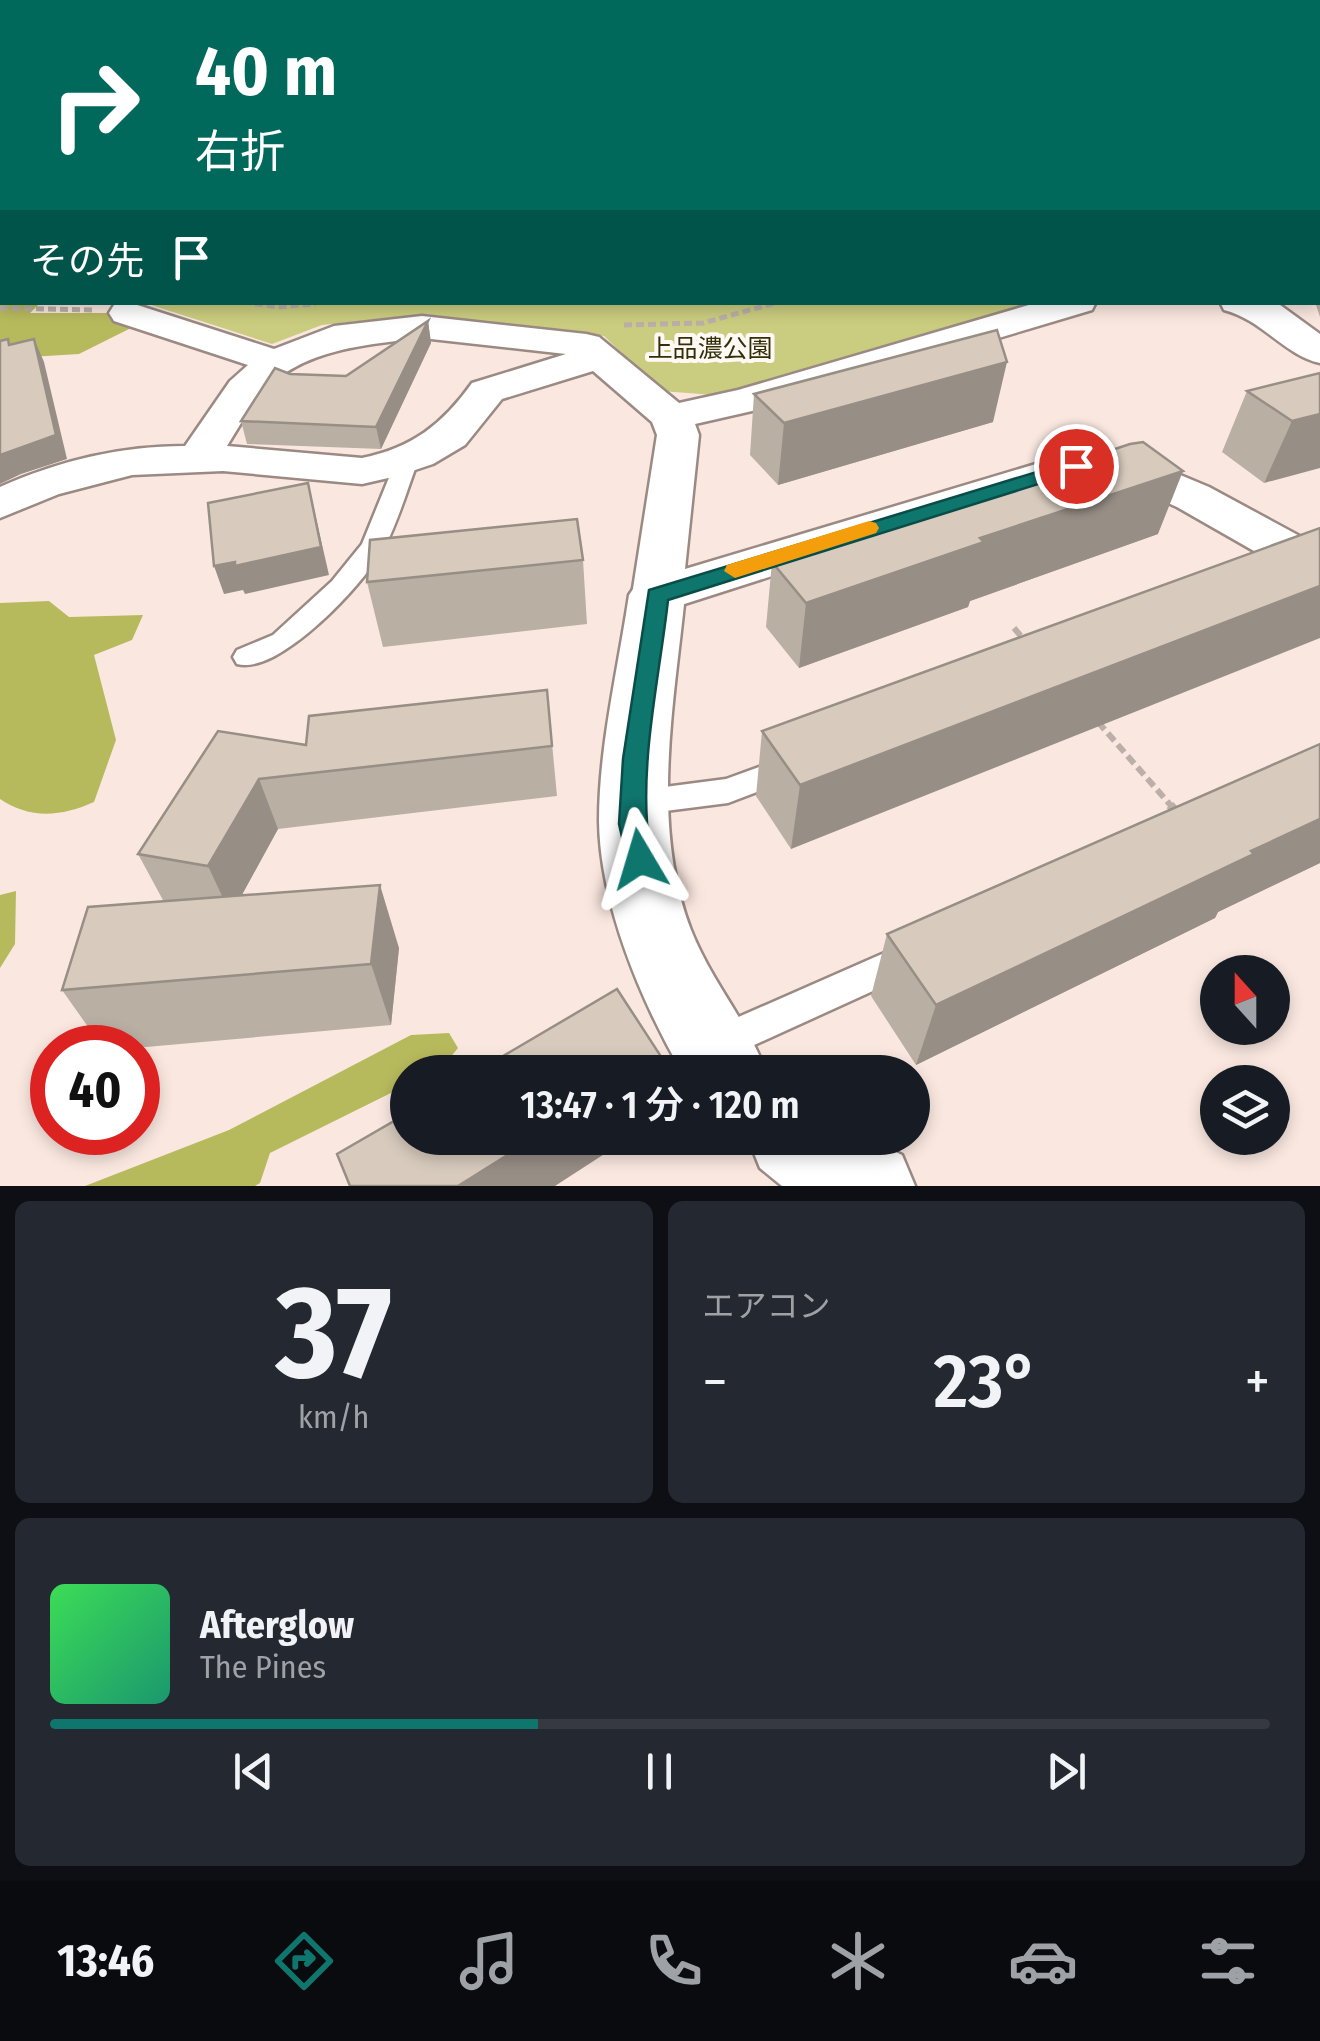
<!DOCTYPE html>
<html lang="ja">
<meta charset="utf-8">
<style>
body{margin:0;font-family:"Fira Sans Condensed","Noto Sans JP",sans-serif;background:#242831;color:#f1f3f6;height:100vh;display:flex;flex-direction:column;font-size:38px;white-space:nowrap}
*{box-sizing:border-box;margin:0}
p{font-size:32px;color:#9ea1a6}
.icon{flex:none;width:55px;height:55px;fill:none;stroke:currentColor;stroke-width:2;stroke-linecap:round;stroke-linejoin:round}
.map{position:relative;height:1186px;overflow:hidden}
.drawer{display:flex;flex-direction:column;gap:15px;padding:15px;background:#0d0f14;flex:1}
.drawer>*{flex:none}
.guide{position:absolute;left:0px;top:0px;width:1320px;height:305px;box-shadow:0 5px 15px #0003;background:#00695c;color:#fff;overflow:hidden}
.needle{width:65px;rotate:339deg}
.buttons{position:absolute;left:1200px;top:955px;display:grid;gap:20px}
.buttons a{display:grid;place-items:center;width:90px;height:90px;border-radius:50%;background:#171b24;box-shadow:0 5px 15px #0003;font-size:50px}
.speed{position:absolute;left:30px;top:1025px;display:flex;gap:20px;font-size:50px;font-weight:700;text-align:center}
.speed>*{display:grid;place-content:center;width:130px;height:130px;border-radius:50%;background:#171b24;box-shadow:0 5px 15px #0003;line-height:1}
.speed .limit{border:15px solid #d22;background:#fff;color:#111}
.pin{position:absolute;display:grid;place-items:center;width:85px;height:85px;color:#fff;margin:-42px;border:5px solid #fff;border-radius:50%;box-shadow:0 2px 10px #0007}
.me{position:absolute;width:110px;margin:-55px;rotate:353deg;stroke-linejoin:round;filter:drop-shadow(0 0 8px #0008)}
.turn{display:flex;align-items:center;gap:35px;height:210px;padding:0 30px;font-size:45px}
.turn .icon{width:130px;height:130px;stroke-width:2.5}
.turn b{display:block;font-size:70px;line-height:85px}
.then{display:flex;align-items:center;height:95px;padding:0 30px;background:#0003;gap:20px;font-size:38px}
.big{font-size:75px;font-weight:600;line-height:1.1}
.drawer .tile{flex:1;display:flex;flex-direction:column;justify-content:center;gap:15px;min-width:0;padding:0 35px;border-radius:15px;background:#242831}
.drawer .dial{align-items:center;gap:0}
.dial b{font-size:130px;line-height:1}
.song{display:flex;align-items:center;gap:30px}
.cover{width:120px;height:120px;border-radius:15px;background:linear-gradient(135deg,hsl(130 70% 55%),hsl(160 70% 35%))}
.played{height:10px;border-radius:5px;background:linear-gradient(90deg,#0f766e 40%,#363941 40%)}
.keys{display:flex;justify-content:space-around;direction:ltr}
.heat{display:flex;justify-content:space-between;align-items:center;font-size:55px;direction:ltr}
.drawer .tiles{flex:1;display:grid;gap:15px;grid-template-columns:1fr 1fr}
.tile:last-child{grid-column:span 2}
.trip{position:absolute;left:390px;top:1055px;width:540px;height:100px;border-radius:50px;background:#171b24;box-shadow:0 5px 15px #0003;font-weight:600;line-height:100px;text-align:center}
.menu{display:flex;height:160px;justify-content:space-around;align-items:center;background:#090b0e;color:#9ea1a6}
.menu .icon{width:70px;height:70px}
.menu .active{color:#0f766e}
.menu b{font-size:45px;color:#f1f3f6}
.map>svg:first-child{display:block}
.green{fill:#cacd7f}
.forest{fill:#b7ba5c}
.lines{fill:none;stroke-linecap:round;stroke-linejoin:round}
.stream{fill:#07b0bd;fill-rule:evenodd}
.lane-casing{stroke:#9b8a83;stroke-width:5}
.street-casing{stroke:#9b8a83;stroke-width:5}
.secondary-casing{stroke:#9b8a83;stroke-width:5}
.path-far2{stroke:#bcaea8;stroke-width:5;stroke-dasharray:8 4;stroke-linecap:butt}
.path-far1{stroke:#bcaea8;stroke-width:6;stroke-dasharray:10 5;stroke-linecap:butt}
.path{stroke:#bcaea8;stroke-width:9;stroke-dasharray:14 8;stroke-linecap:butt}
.lane{fill:#fff;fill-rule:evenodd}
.street{fill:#fff;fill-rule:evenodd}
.secondary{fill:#fff;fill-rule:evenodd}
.wall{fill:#baafa3}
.shaded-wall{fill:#978e85}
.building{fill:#d8cbbe;stroke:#978e85;stroke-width:2.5}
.route{fill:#0f766e;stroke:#0a4d48;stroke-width:2.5}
.slow{fill:#f59e0b}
.labels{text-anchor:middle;stroke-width:8;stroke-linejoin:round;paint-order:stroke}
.far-park-label{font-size:25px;fill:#313108;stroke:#fff8f4}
</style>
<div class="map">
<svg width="1320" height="1186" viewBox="0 0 1320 1186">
<rect width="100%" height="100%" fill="#fae8e0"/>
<path class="green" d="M145,303H1053L727,396L661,391L604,336L425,314L322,325L272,344Z"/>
<path class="forest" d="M0,148L2,302L40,303L30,313H108L133,318L131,328L79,354L30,357L0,364Z
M49,601L69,617L143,615L132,640L94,655L116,740L94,802C61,817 29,819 0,799V603Z
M16,891L15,944L0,968V895Z
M449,1033L458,1048C443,1068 432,1072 408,1072L407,1085L270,1153L260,1183L255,1186H85L229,1130L411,1035Z"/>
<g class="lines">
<path class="stream" d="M1318,51L1320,52V56L1318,55Z"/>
<defs>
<path id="lane" d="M408,452L419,458C408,487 399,519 385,546C366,582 279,676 237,664L233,657L237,650L273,635L332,581L362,544L397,458Z
M789,756L799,760L804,768L799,776L728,803L634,815L623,812L619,803L623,794L634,791L726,779Z
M907,943L919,948L924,959L919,970L728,1057L715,1063L702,1057L697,1045L702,1033Z"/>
<path id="street" d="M604,0H657L658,2H605Z
M1258,0H1278L1279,2H1259Z
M1318,12H1320V24H1318Z
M128,302L274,349L334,326L422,316L586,334L599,337L679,403L738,390L1039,302H1096L1092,310L761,409L695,424L699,435L685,569L1076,452L1142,459L1209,487L1320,547V584L1303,579L1177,507L1119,481L1079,478L675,607L657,612L639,607L632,595L657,435L652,422L593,371L502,399L465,445L433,464L397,476L362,484L223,471L132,475L59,494L0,518V487C58,461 121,446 185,446L230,381L248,365L114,321L109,313L114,305ZM422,338L566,354L472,383C443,424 412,448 362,458L227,446C237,430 246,414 257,399C296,349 364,345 422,338Z
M1220,302H1276L1320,334V363C1284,355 1263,320 1224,310Z"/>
<path id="secondary" d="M262,0H284L285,2H263Z
M657,577L676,582L685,595C674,704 650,825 691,930C711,981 748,1022 766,1072H682C641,1001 600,904 599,821C599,746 618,669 629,595L638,582Z
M748,1138H867L902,1155L915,1186H782L760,1168Z"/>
</defs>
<use href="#lane" class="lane-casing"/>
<use href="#street" class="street-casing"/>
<use href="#secondary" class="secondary-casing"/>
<path class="path-far2" d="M243,302L278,307L316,304
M0,308L94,310
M624,325L703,323L779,302"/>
<path class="path-far1" d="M1014,628L1026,642
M1098,722L1173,808"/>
<path class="path" d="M1170,805L1178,814"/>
<use href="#lane" class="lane"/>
<use href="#street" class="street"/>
<use href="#secondary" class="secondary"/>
</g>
<path class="wall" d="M0,0L2,2V74H0Z
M316,0H483L480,2H318Z
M1318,86H1320V317L1315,302H1318Z
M428,321L431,343L381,449L247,444L241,421L290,374L346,376Z
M1320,373L1264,483L1222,452L1247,391Z
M754,394L993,422L778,485L750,455Z
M1320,528L791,849L756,796L762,731Z
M1158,534L970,601L968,607L799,668L766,627L772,562Z
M583,560L587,624L383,647L367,582Z
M547,690L557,796L278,829L241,896L399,948L391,1025L135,1048H103L62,990L164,902L138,854L306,745Z
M1320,744V863L1218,912L1215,918L916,1065L871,996L887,934Z"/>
<path class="shaded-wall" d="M424,0H483L480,2H424Z
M428,321L431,343L381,449L376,427Z
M34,339L44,362L67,459L21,474L0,484V455Z
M1007,362L993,422L778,485L784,423Z
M1320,414V468L1264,483L1292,421Z
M1183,471L1158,534L970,601L968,607L799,668L806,603L980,538Z
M308,483L329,575L245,594L243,590L224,594L214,566Z
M1320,586V638L791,849L800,785Z
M259,779L278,829L231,915L208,866Z
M1320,819V863L1218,912L1215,918L916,1065L936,1005Z
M380,885L399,948L391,1025L371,964Z
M662,1058V1072H639Z
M535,1138H629L555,1186H458Z"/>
<path class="building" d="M0,0H205V1L238,2H2V43H0Z
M339,0H424V2H341Z
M726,0H779L777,2H724Z
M1318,86H1320V269H1318Z
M428,321L376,427L241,421L275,368L290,374L346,376Z
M997,330L1007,362L784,423L754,394Z
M8,339L9,345L34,339L56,435L0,455V341Z
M1320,373V414L1292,421L1247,391Z
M1143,442L1183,471L980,538L984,542L806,603L772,562L1130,444Z
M308,483L321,547L235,566V562L214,566L208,503Z
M577,519L583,560L367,582L370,540Z
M1320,528V586L800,785L762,731Z
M547,690L552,746L259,779L208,866L138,854L218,731L306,745L309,716Z
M1320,744V819L1251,851L1254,854L936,1005L887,934Z
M380,885L371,964L62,990L88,907Z
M617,989L662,1058L639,1072H476Z
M408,1113V1138H535L458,1186H350L337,1154Z"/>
<path class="route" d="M1076,460L1086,466L1083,470L668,600C660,672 642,750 647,823C648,839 657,853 650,868L640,871L629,868L619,824L623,759L649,590Z"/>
<path class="slow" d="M869,521L876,523L879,528L876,533L735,578L724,571L727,565Z"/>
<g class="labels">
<g class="far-park-label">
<text x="710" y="357">上品濃公園</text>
</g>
</g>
</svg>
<div class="buttons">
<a><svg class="needle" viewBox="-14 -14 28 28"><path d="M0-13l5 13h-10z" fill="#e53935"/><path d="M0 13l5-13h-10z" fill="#9ea1a6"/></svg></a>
<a><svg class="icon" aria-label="layers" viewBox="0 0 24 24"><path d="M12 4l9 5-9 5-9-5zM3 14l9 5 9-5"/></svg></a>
</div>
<div class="speed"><div class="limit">40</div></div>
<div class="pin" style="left:1076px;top:466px;background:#d93025"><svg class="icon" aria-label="arrive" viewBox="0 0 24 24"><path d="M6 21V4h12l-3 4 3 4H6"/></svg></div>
<svg class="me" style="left:640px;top:859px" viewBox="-20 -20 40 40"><path d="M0-17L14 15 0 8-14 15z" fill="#0f766e" stroke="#fff" stroke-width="4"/></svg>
<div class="trip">13:47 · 1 分 · 120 m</div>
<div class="guide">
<div class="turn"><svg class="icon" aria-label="right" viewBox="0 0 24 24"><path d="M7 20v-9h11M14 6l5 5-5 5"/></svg><div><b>40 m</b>右折</div></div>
<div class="then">その先<svg class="icon" aria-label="arrive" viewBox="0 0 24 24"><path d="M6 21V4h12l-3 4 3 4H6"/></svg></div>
</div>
</div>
<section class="drawer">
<div class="tiles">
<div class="tile dial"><b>37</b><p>km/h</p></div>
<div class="tile"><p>エアコン</p>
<div class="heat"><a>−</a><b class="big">23°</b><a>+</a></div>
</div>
<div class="tile">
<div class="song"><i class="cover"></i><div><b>Afterglow</b><p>The Pines</p></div></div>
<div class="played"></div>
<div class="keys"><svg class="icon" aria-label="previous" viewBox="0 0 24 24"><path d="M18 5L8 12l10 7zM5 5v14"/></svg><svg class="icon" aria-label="pause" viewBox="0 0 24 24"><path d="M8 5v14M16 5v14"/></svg><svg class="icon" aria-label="next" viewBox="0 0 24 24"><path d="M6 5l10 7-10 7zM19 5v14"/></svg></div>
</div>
</div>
</section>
<nav class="menu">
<b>13:46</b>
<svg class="icon active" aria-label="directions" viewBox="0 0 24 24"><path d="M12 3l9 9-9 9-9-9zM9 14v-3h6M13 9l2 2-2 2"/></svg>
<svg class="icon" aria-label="music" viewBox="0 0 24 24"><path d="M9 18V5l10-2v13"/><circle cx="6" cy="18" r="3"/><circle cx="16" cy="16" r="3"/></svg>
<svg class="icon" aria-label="phone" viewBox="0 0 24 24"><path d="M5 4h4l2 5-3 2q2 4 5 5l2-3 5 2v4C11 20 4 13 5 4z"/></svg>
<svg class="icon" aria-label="climate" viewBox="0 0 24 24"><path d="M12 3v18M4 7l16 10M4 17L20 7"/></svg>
<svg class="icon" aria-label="car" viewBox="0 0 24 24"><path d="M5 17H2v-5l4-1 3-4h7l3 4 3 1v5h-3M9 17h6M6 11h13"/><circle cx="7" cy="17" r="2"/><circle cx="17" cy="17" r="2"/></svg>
<svg class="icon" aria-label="filters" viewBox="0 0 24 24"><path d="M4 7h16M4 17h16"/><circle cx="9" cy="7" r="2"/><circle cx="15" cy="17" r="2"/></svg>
</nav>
